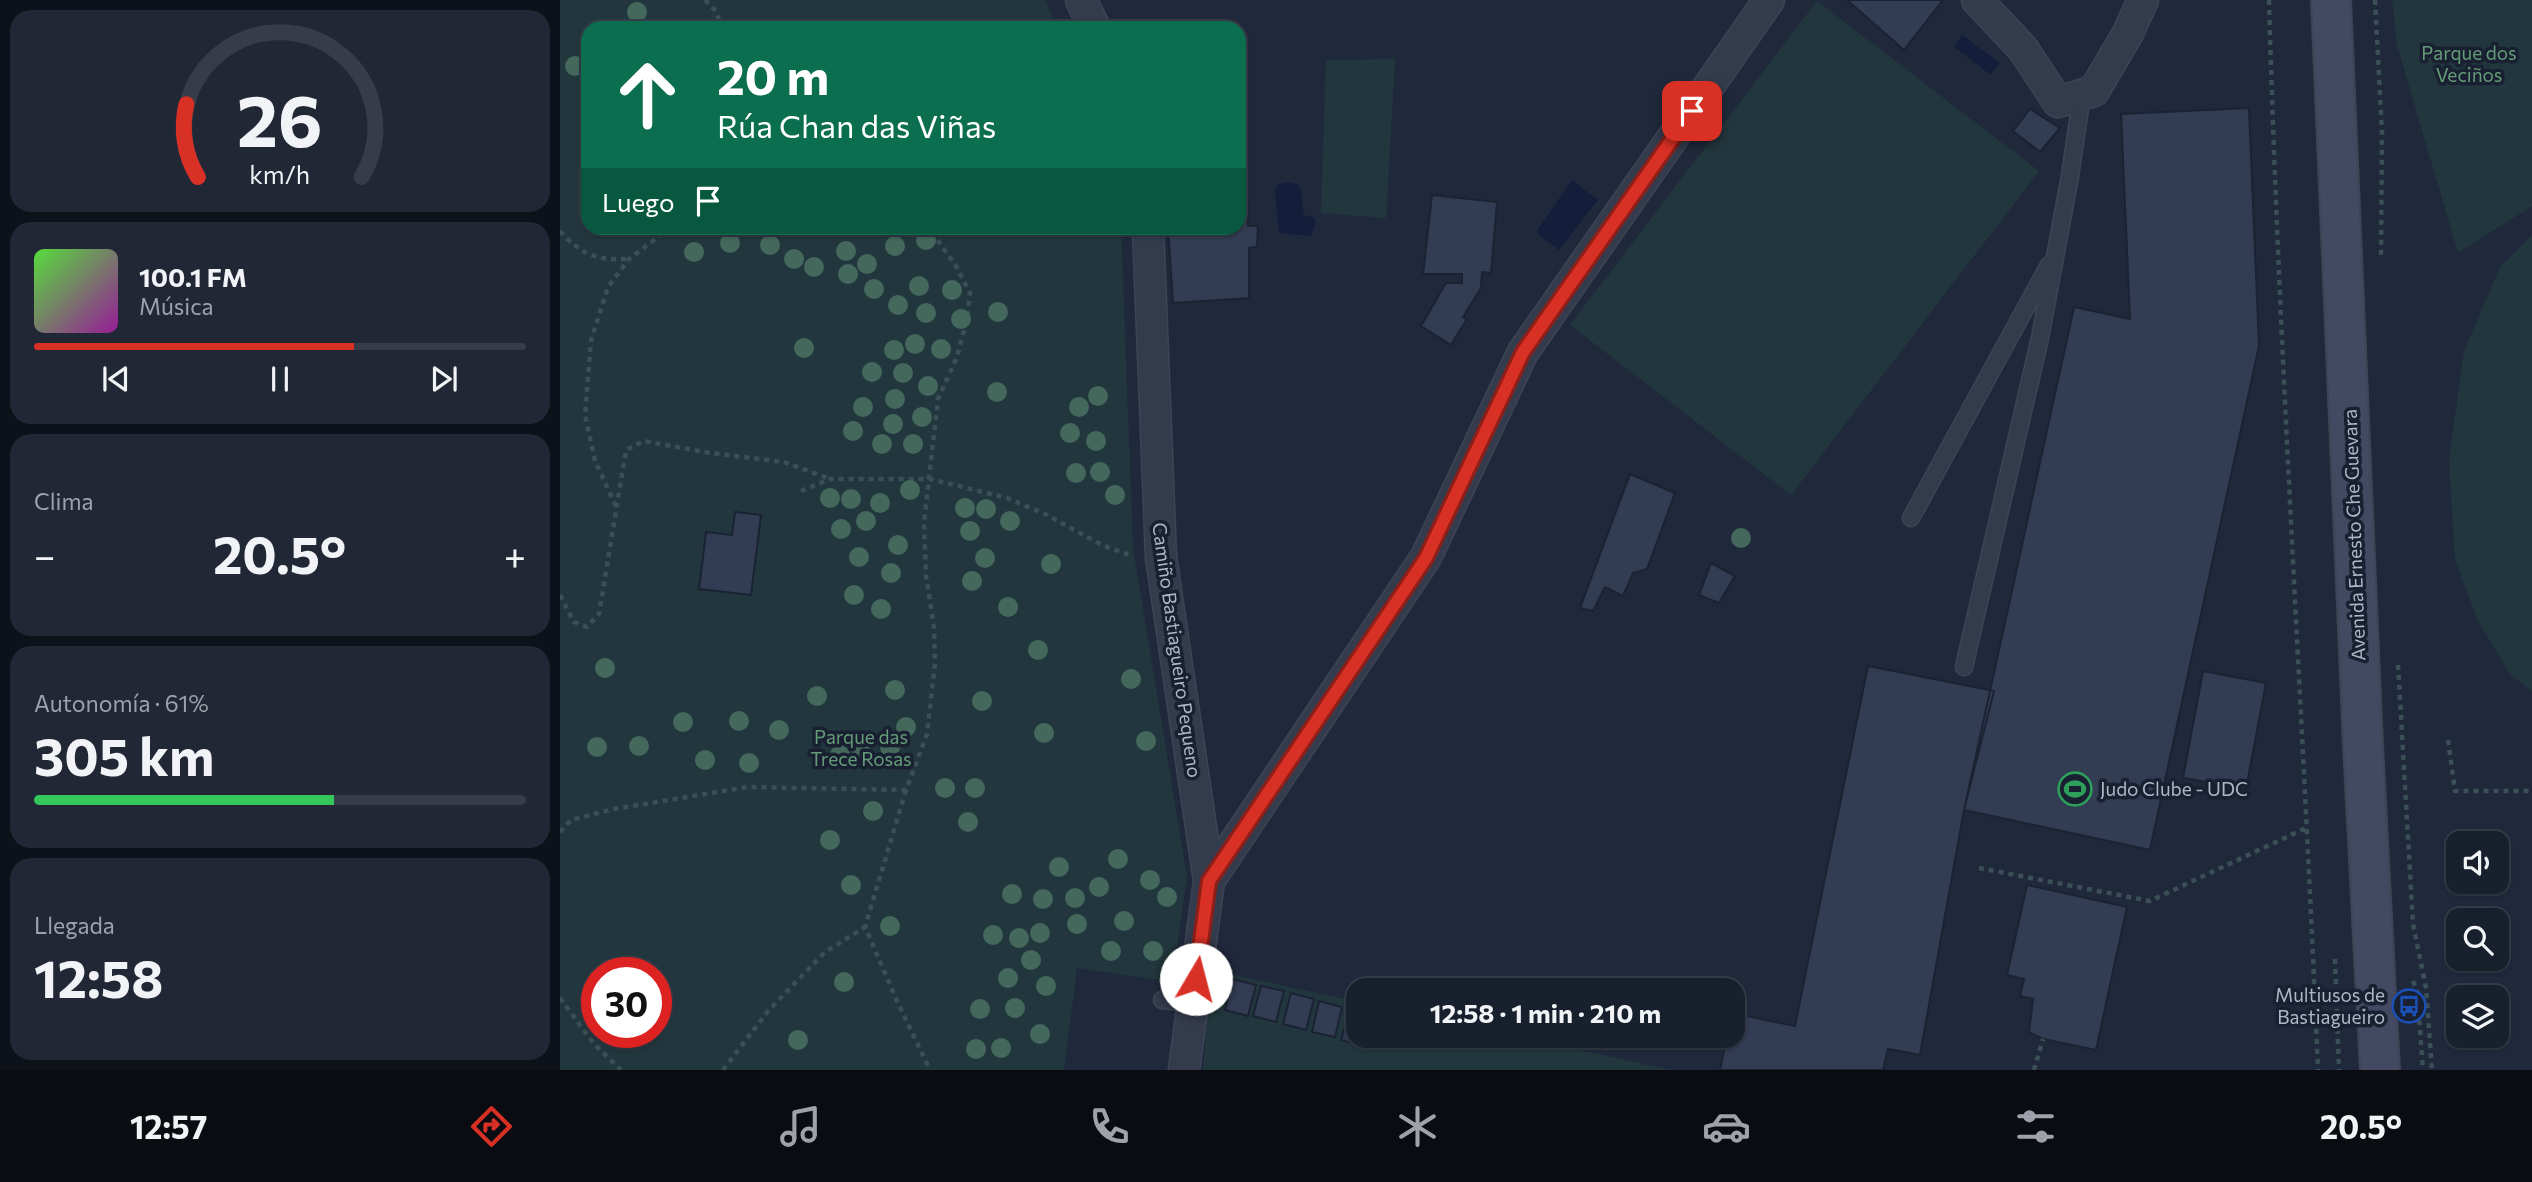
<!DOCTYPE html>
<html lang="es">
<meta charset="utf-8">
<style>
body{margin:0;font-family:Commissioner,sans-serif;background:#212735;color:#f1f3f6;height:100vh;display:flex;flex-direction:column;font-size:26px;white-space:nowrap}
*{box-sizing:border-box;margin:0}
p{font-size:23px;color:#9fa2aa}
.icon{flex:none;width:38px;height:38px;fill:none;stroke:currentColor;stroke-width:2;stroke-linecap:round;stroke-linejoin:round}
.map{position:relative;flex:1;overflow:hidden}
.sheet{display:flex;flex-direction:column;gap:10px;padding:10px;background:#0d1119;width:560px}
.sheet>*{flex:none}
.top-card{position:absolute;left:21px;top:21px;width:665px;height:214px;border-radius:21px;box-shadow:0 2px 5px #0004,0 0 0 2px #363d49;background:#0b6e4f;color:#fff;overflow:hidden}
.fabs{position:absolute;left:1886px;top:831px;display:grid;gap:14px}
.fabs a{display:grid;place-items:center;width:63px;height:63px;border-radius:14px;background:#181f2d;box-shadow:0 2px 5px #0004,0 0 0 2px #363d49;font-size:35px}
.speed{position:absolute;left:21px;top:957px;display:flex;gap:14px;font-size:35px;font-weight:700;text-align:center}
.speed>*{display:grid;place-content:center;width:91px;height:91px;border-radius:50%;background:#181f2d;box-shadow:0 2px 5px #0004,0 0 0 2px #363d49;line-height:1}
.speed .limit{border:10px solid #d22;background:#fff;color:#111}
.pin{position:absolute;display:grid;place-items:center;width:60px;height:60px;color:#fff;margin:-30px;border-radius:14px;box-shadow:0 4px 10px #0006}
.me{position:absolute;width:77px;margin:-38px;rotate:8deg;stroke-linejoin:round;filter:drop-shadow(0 0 5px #0008)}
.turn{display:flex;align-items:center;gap:24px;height:147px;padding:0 21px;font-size:32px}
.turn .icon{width:91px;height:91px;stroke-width:2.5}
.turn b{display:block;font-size:49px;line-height:60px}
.then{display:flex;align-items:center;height:66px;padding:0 21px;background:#0003;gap:14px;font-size:26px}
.big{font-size:52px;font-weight:700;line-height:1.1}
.sheet .card{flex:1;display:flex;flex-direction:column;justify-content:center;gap:10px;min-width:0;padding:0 24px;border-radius:21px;background:#212735}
.sheet .dial{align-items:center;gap:0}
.dial svg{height:182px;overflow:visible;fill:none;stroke:#363d49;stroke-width:7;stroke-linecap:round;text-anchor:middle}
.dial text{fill:#f1f3f6;stroke:none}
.song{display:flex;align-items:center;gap:21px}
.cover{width:84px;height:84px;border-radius:10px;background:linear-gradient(135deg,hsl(110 70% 55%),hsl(300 70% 35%))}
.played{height:7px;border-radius:4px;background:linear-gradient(90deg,#d93025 65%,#363d49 65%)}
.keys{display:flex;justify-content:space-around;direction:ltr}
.heat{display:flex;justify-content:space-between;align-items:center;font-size:38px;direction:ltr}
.charge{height:10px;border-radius:5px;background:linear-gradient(90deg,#34c759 61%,#363d49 0)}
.trip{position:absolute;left:786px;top:978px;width:399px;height:70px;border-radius:21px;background:#181f2d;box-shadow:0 2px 5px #0004,0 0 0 2px #363d49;font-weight:700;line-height:70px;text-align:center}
.menu{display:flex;height:112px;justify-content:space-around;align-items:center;background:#0a0c12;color:#9fa2aa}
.menu .icon{width:49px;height:49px}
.menu .selected{color:#d93025}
.menu b{font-size:32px;color:#f1f3f6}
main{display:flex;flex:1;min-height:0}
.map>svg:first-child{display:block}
.green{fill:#22373d;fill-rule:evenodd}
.water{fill:#131e3b}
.building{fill:#323c53;stroke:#1b2233;stroke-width:2}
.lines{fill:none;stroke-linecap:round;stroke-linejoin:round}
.lane-casing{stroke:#3d4455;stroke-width:19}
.street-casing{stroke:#3d4455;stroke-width:33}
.secondary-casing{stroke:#3d4455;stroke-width:42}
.path{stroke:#3b5056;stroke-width:4.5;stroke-dasharray:5 5;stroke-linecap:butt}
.lane{stroke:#343b4c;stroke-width:16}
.street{stroke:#343b4c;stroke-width:30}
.secondary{stroke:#424960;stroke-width:38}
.tree{fill:#45685d}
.route-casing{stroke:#8d1f18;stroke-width:18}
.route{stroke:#d93025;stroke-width:12}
.labels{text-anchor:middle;stroke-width:7;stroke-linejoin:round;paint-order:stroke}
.park-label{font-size:19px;fill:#649b78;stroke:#192031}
.street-label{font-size:19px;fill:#afb6c8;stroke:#192031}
.poi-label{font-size:19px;fill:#afb6c8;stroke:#192031;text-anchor:start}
</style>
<main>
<section class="sheet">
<div class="card dial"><svg viewBox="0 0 100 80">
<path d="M14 69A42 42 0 1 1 86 69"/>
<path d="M14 69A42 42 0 0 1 9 37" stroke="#d93025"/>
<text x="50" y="56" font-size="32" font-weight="700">26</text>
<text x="50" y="72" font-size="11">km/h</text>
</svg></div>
<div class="card">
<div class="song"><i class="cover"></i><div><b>100.1 FM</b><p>Música</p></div></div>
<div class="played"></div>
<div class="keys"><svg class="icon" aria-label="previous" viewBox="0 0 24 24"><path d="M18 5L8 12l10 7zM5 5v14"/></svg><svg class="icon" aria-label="pause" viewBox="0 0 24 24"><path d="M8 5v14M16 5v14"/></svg><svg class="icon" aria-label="next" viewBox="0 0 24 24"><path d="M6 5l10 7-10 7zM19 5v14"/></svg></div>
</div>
<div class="card"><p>Clima</p>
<div class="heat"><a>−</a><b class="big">20.5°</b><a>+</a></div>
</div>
<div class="card"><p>Autonomía · 61%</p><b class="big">305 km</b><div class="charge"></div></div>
<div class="card"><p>Llegada</p><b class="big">12:58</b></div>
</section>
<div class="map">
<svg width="1972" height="1070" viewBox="0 0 1972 1070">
<rect width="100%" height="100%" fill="#20293c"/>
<path class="green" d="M0,0H485L498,28H28V228H561L573,548L627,877L612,982L517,968L504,1070H0ZM37,973H96V1032H37Z
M1832,0H1972V206L1898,253L1837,45Z
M1257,1L1479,171L1231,495L1010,325Z
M835,59L826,218L761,213L766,60Z
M1972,235V691L1950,674L1919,623L1895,560L1889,460L1904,351L1940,267Z
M651,970L798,1002V1036H955L1111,1070H643Z"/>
<path class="water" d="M1402,35L1440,63L1431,75L1394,47Z
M1012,180L1038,200L999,250L976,232Z
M728,182L738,184C744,192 741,205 744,215L754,218L756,222L751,236L719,233L715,190L718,184Z"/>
<path class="building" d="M1287,0H1383L1344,50Z
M1689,108L1699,346L1590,850L1404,810L1514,307L1570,319L1561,114Z
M1470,109L1500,128L1480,152L1453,131Z
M872,195L937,202L931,273L922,272L921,288L903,317L907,319L891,345L861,326L886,283H902V274H863Z
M687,200L688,226H698L697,247L689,248V298L613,303L608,228H679V201Z
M1070,474L1115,493L1087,569L1073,573L1063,596L1045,587L1033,611L1020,608Z
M175,512L201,515L191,595L139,589L146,532L172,535Z
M1151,563L1175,576L1159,603L1139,595Z
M1308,666L1434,691L1404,810L1360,1055L1328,1049L1323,1070H1160L1167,1036H1172V1013L1235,1026Z
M1643,671L1706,683L1686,789L1623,778Z
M1467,885L1567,907L1536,1050L1483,1039L1469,1032L1473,999L1460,996L1464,979L1447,975Z
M673,979L696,985L688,1016L665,1010Z
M701,986L724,991L716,1022L693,1016Z
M731,993L754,999L746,1030L723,1024Z
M759,1001L782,1007L775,1037L752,1032Z
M790,1009L798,1012V1036H807L804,1046L781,1040Z"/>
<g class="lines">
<defs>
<path id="lane" d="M1351,518L1489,265
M1404,667L1480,338L1510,176L1522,94
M602,1000L633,1003"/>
<path id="street" d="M521,0L535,28
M1417,0L1463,49L1498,102L1534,91L1568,33L1583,0
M588,228L601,557L649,881L624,1070
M649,881L866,557L963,352L1209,0"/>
<path id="secondary" d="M1771,0L1803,745L1820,1070"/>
</defs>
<use href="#lane" class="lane-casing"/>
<use href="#street" class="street-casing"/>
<use href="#secondary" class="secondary-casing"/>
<path class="path" d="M145,0L154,9L163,28
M1709,0C1719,357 1743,713 1758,1070
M1815,0L1822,133L1821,258
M0,231C20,254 37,261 68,259
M241,491L270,479H370L447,498L485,514L542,545L572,556
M56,506L35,461L25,415L31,340L48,287L69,259L110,228
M0,595L14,622L27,627L39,614L66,450L84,441L144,452L224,462L270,479
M1838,665L1853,924L1866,988L1872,1070
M1888,740L1895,791H1972
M346,790L305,927L337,1001L370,1070
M0,832L11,820L54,809L188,787L346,790L367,734L375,663L374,627L366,576L364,522L378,399L397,357L407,319L410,293L396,266L369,228
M1419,868L1590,901L1748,827
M1775,959L1779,1070
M1853,981L1857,991L1863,1070
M0,998L35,1045L61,1070
M163,1070L208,1011L265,952L305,927
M1474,1070L1483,1039"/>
<use href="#lane" class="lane"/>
<use href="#street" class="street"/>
<use href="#secondary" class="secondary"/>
</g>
<g class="tree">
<circle cx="77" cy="12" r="10"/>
<circle cx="15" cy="66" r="10"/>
<circle cx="366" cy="240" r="10"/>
<circle cx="170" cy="243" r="10"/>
<circle cx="210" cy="245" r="10"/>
<circle cx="335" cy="246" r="10"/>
<circle cx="286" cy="251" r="10"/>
<circle cx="134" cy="252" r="10"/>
<circle cx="234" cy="259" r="10"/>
<circle cx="307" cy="264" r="10"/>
<circle cx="254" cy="267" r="10"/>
<circle cx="288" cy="274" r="10"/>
<circle cx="359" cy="286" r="10"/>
<circle cx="314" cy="289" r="10"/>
<circle cx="392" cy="290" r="10"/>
<circle cx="338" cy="305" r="10"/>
<circle cx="438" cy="312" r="10"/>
<circle cx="366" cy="313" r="10"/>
<circle cx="401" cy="319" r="10"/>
<circle cx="355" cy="344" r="10"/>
<circle cx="244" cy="348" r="10"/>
<circle cx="381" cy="349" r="10"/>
<circle cx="334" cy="350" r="10"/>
<circle cx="312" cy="372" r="10"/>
<circle cx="343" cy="373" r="10"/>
<circle cx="368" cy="386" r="10"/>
<circle cx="437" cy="392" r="10"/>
<circle cx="538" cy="396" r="10"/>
<circle cx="335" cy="399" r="10"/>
<circle cx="303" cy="407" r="10"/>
<circle cx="519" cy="407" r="10"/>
<circle cx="362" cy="417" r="10"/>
<circle cx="333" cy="424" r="10"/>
<circle cx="293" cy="431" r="10"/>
<circle cx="510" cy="433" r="10"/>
<circle cx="536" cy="441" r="10"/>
<circle cx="322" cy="444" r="10"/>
<circle cx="353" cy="444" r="10"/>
<circle cx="540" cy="472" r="10"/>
<circle cx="516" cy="473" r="10"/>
<circle cx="350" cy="490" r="10"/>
<circle cx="555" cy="495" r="10"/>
<circle cx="270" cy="498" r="10"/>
<circle cx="291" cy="499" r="10"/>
<circle cx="320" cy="503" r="10"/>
<circle cx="405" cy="508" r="10"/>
<circle cx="426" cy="509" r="10"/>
<circle cx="306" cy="521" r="10"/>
<circle cx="450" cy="521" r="10"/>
<circle cx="281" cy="529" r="10"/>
<circle cx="410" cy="531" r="10"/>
<circle cx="1181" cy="538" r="10"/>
<circle cx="338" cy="545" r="10"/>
<circle cx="299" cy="557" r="10"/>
<circle cx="425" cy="558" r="10"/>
<circle cx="491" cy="564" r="10"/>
<circle cx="331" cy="573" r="10"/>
<circle cx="412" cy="581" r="10"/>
<circle cx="294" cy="595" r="10"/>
<circle cx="448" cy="607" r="10"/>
<circle cx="321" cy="609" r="10"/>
<circle cx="478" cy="650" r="10"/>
<circle cx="45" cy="668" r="10"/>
<circle cx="571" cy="679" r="10"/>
<circle cx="335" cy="690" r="10"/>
<circle cx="257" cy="696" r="10"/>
<circle cx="422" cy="701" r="10"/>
<circle cx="179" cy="721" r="10"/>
<circle cx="123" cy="722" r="10"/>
<circle cx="346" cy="727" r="10"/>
<circle cx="219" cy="730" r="10"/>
<circle cx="484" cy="733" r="10"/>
<circle cx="586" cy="741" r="10"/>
<circle cx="79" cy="746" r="10"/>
<circle cx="37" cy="747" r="10"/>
<circle cx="330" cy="747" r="10"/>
<circle cx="301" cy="753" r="10"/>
<circle cx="280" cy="755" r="10"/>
<circle cx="145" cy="760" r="10"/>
<circle cx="189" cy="763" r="10"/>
<circle cx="385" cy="788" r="10"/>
<circle cx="415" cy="788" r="10"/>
<circle cx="313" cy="811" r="10"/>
<circle cx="408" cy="822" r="10"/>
<circle cx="270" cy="840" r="10"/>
<circle cx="558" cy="859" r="10"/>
<circle cx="499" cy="867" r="10"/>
<circle cx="590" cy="880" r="10"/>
<circle cx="291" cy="885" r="10"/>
<circle cx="539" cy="887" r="10"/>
<circle cx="452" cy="894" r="10"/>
<circle cx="607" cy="897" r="10"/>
<circle cx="515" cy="898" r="10"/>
<circle cx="483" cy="899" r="10"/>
<circle cx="564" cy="921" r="10"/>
<circle cx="517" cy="924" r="10"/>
<circle cx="330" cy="926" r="10"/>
<circle cx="480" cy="933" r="10"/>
<circle cx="433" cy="935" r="10"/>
<circle cx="459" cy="938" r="10"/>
<circle cx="551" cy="951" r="10"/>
<circle cx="593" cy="951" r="10"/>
<circle cx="471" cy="960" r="10"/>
<circle cx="448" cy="978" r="10"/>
<circle cx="284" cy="982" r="10"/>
<circle cx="486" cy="986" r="10"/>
<circle cx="455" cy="1008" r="10"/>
<circle cx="420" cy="1009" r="10"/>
<circle cx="480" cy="1034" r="10"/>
<circle cx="238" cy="1040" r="10"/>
<circle cx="441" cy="1048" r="10"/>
<circle cx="416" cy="1049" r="10"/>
</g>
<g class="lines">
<defs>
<path id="route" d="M636,979L649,881L866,558L963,352L1132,111"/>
</defs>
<use href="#route" class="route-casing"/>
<use href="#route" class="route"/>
</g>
<defs>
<symbol id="stadium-ring" viewBox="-11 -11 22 22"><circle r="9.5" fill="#192031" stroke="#2e9e5b" stroke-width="1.5"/><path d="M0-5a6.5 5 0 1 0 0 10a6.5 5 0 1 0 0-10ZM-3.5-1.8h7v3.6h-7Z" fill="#2e9e5b"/></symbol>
<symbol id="bus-ring" viewBox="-11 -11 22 22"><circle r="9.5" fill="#192031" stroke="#1a4fb4" stroke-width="1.5"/><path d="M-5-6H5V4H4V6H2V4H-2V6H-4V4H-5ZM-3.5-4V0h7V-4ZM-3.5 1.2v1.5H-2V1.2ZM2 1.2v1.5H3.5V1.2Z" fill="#1a4fb4"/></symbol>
</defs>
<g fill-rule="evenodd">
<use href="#stadium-ring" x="1496" y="770" width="38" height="38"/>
<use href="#bus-ring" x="1830" y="987" width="38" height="38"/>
</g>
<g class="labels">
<g class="park-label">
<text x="1909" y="60">Parque dos<tspan x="1909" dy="22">Veciños</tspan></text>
<text x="301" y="744">Parque das<tspan x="301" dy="22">Trece Rosas</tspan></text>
</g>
<g class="street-label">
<text transform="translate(1794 535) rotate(-92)" y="7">Avenida Ernesto Che Guevara</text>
<text transform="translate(617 650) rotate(82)" y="7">Camiño Bastiagueiro Pequeno</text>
</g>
<g class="poi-label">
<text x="1540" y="796">Judo Clube - UDC</text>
<text x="1825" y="1002" text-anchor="end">Multiusos de<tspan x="1825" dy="22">Bastiagueiro</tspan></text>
</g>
</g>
</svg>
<div class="fabs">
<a><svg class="icon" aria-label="sound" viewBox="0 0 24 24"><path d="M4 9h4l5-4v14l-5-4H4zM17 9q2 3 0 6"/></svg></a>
<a><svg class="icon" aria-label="search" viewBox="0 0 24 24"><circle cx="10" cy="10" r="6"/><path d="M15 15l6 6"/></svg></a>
<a><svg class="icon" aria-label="layers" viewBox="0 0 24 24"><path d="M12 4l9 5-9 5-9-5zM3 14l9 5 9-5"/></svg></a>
</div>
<div class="speed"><div class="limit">30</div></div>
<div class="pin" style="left:1132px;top:111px;background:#d93025"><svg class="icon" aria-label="arrive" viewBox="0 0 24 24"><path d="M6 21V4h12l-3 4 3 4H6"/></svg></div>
<svg class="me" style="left:636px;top:979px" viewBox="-20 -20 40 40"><circle r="19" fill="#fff"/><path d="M0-13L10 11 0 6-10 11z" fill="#d93025"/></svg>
<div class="trip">12:58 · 1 min · 210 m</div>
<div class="top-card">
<div class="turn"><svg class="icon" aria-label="ahead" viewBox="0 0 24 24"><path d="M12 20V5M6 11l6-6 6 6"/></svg><div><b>20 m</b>Rúa Chan das Viñas</div></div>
<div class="then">Luego<svg class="icon" aria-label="arrive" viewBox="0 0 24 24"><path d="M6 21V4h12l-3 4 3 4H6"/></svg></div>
</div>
</div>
</main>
<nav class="menu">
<b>12:57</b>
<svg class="icon selected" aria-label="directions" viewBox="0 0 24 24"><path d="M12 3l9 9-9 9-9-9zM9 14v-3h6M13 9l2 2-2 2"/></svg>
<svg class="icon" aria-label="music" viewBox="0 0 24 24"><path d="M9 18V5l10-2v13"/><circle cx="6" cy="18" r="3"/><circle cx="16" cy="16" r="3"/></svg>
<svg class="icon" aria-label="phone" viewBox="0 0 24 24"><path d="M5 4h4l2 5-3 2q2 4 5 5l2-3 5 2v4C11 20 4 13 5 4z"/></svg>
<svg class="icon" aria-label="climate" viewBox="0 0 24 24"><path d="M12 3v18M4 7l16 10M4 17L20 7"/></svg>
<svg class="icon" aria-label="car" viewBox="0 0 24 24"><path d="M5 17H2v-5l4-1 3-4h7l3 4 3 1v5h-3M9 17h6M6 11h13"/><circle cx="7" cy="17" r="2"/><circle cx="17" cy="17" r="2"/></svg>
<svg class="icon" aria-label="filters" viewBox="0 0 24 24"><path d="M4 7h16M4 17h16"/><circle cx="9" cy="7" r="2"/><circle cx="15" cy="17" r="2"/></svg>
<b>20.5°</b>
</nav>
